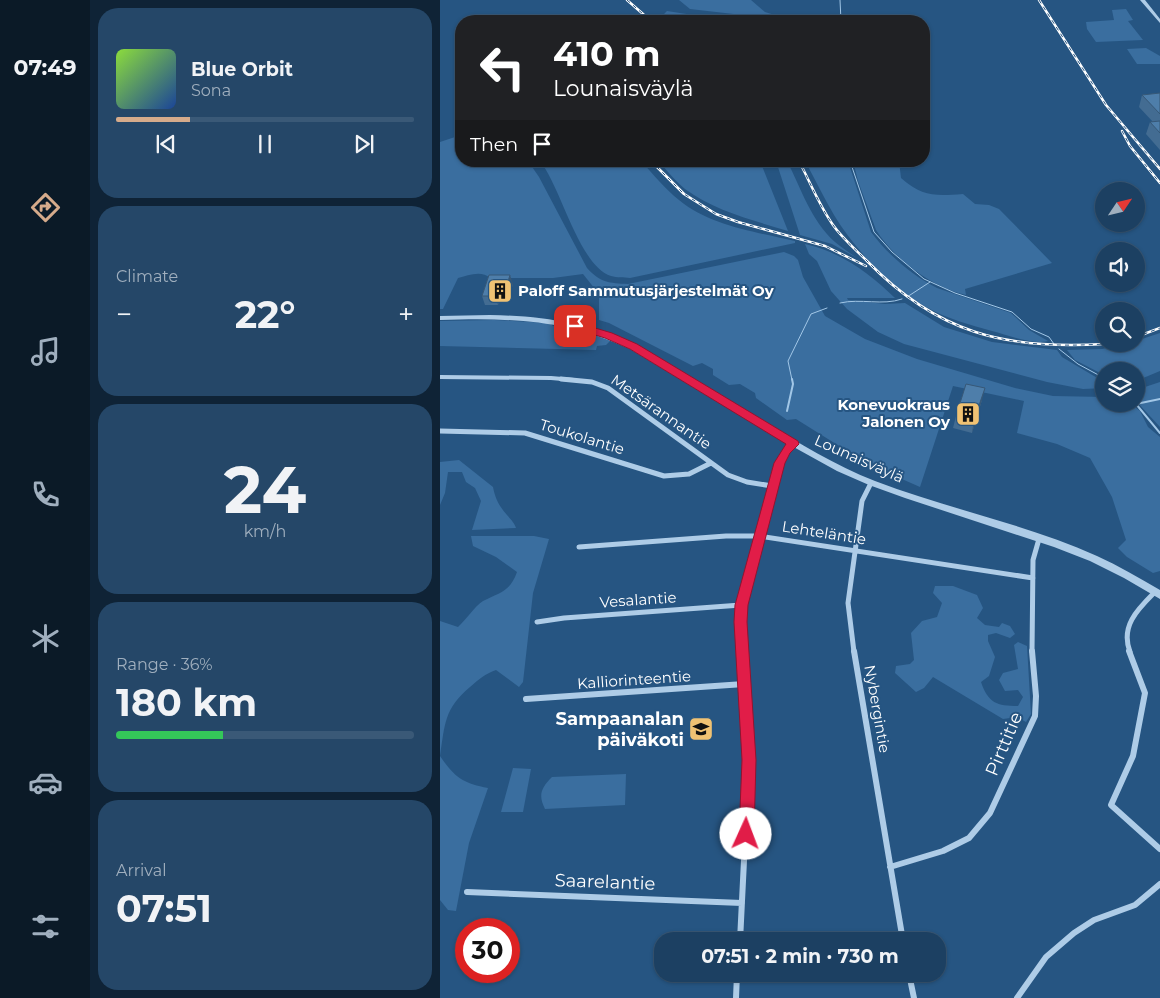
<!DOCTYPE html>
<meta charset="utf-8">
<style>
body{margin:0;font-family:Montserrat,sans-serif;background:#254768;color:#f1f3f6;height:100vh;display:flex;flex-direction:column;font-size:19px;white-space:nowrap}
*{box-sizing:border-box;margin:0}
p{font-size:16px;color:#a0afbe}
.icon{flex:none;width:28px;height:28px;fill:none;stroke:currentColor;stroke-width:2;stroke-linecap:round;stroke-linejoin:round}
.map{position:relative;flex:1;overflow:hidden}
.drawer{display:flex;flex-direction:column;gap:8px;padding:8px;background:#0f2336;width:350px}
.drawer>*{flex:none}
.guide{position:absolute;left:15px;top:15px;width:475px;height:152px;border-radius:20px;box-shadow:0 1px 4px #0004,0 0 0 1px #3a5977;background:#202124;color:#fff;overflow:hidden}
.needle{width:32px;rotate:55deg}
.controls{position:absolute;left:655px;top:182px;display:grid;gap:10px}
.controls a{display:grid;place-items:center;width:50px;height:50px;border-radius:50%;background:#1c4062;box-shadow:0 1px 4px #0004,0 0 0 1px #3a5977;font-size:25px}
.speed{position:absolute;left:15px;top:918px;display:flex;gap:10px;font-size:25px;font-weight:700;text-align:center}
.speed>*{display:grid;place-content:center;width:65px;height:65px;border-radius:50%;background:#1c4062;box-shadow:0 1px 4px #0004,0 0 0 1px #3a5977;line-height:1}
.speed .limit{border:8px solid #d22;background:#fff;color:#111}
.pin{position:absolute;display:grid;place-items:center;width:42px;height:42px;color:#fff;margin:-21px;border-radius:10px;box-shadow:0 2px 8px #0006}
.me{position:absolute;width:55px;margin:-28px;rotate:2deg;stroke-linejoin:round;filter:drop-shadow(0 0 4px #0008)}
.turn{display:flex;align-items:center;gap:18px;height:105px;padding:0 15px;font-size:22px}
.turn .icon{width:65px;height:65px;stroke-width:2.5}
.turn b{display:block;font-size:35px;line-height:42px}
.then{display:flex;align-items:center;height:48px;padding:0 15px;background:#0003;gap:10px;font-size:19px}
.big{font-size:38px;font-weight:700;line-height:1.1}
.drawer .widget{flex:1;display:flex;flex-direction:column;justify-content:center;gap:8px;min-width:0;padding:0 18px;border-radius:20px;background:#254768}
.drawer .dial{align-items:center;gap:0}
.dial b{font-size:65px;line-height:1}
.song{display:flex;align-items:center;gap:15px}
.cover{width:60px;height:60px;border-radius:8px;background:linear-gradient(135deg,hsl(90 70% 55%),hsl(220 70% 35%))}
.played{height:5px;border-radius:2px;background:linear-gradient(90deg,#d6ab8b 25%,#3a5977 25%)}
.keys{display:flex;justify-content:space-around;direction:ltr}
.heat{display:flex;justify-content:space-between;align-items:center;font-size:28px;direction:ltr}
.charge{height:8px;border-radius:4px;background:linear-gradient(90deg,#34c759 36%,#3a5977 0)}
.trip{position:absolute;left:214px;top:932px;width:292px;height:50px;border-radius:20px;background:#1c4062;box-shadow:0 1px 4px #0004,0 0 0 1px #3a5977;font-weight:700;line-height:50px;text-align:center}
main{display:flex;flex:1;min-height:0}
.menu{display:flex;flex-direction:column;width:90px;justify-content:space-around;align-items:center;background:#0b1a27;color:#a0afbe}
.menu .icon{width:35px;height:35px}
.menu .selected{color:#d6ab8b}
.menu b{font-size:22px;color:#f1f3f6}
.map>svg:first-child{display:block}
.green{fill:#3a6e9f}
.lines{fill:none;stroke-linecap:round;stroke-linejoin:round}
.stream-far1{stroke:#a2c7e7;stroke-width:1}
.stream{stroke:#a2c7e7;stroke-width:2}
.minor-far2{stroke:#aecce7;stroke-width:4}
.minor-far1{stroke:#aecce7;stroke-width:5}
.minor{stroke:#aecce7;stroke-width:6}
.tertiary{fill:#aecce7;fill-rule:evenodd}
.rail-casing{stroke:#fff;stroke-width:2.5}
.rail{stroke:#265582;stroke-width:1;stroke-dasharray:4;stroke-linecap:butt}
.wall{fill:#436c92}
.shaded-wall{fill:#375877}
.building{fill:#4e7eaa;stroke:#375877}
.route{fill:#e11d48;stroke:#92132f}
.labels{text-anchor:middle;stroke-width:4;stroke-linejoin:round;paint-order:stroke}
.poi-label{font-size:15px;font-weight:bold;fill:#fff;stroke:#265582;text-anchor:start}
.street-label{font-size:15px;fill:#fff;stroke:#265582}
.near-poi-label{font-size:18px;font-weight:bold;fill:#fff;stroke:#265582;text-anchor:end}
.near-street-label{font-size:18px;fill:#fff;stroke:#265582}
</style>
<main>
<nav class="menu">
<b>07:49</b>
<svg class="icon selected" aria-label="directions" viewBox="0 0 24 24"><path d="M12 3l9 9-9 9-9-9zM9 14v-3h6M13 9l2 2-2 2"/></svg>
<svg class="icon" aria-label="music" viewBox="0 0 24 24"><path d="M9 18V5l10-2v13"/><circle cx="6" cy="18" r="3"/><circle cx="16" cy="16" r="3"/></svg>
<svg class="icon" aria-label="phone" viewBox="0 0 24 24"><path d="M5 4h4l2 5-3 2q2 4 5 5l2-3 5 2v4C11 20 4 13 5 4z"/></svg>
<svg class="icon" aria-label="climate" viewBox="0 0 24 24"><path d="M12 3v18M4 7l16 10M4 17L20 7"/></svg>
<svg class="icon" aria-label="car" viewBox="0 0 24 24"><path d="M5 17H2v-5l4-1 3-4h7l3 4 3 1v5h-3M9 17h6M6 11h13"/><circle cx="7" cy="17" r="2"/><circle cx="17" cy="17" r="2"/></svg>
<svg class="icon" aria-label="filters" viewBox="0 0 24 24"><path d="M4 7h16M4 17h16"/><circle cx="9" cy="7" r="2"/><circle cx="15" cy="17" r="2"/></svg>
</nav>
<section class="drawer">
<div class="widget">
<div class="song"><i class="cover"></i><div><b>Blue Orbit</b><p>Sona</p></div></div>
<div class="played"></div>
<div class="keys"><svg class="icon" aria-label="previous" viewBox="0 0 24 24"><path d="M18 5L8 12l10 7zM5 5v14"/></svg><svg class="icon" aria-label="pause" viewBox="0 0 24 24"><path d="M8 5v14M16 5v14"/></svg><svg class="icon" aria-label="next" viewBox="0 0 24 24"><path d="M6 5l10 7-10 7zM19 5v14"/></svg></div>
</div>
<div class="widget"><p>Climate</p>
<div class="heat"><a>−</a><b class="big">22°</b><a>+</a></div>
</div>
<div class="widget dial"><b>24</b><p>km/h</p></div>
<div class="widget"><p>Range · 36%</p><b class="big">180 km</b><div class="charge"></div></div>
<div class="widget"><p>Arrival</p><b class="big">07:51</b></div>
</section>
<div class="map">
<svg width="720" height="998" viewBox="0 0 720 998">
<rect width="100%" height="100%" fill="#265582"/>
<path class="green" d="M239,0H311L325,12L354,21L250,9Z
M686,9L693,20L688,21L703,40L656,42L647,29L646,22L674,20L672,10Z
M227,11L292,21H229L222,16Z
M706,48L720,56V64H697L687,49Z
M21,135V161H88L99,177L147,268C161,283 169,283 188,284L344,252L354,256L358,260L363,277L385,316L425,339L477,359L575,388L613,396L664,397V404H691L700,411L708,427L720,437V571L713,573L687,557L678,548L686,540L672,497L650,458L617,444L577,433L584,401L513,386L480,487L428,464L356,419L347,420L316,398L315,393L300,384L289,385L273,375V369L262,363L253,366L169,323L159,320V294L143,274L113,278H50C42,270 28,275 18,278L3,309H0V142Z
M100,161H201C213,174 225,189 239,200C270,226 317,232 355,241V243L190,278C184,277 177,278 171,276C139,266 121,187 100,161Z
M218,161H320L348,231C312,220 275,211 245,189C235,181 227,170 218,161Z
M336,161H347C361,188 371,221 395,242C402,248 410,253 417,258L392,244L360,235Z
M365,161H408L431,232C447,254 473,276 497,288L571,313L589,330L608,341C593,345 567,335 552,331C531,325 508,319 488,308C452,289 415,250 394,215C384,198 375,179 365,161Z
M413,161H459L461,178C483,197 495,196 523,194L535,204L549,205L559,209L612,263L525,289L526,295C492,287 455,260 436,230L418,181Z
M365,244C401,252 429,273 455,298H407L408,300L445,304L465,303L504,327L552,342L617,350L622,357L664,382V388L643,389L607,382L464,344L438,332L407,309L391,291L377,261L369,254Z
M54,320L110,323L113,326L136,329L171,340L166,345L157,346L156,350L0,346V321Z
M720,333V371L696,381V371H664V375L635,360L627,350L662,349L685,344H696V341Z
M720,382V427L696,401V390Z
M19,460L53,487C55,498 59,506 67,515C71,520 74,522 76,528L32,530L41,501L35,488L26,482L22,472H8L5,493L0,505V462Z
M31,536H94L109,539L93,593L83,682L79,687L56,670C45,674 39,679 30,687C4,709 5,724 0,756C15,778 23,783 48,788L29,843L16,911L8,910L0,900V621L18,627C26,620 34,607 43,601C60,592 70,592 77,572L56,557L33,546Z
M495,586H513L537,595L543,608L537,618L545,625L559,627L562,623L570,626L575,634L570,638L556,633L548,635V641L555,657L549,676L541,682C548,703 557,706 578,706L583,697L578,690L565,691L559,680L563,673L578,669L574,645L578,642L587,646L591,714L586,722L577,717L563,719L493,677L484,688L476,692L455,673L456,666L470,664L474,660L471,633L482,621L497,617L502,603L493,593Z
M73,768L91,769L83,812H61Z
M186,774L185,805L105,809C98,795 101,788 112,777Z"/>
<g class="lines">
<path class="stream-far1" d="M400,0L401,21
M410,161L434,232L452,252L484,279L515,293L572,312L591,329L609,337L614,344
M467,297L490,282
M400,303C421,298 442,306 462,299
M619,349L638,364L664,378
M352,380L348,361L371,314L387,308"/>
<path class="stream" d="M696,404L720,433
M696,404L720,399
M347,411L353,384L352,379"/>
<path class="minor-far2" d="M0,377L111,378L134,380"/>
<path class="minor-far1" d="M121,379L152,382L168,388L288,475L307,482L332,486
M0,431L85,433L224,476L249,474L271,463
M139,547L286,536H319L593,578
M97,622L124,618L301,605
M303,652L301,605L340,463L346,450L354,444
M414,652L408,603L422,501L431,483
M592,652L593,560L599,539
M690,652C680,626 698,609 715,592"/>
<path class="minor" d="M414,651L463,941
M689,651L705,693L693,756L671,805L720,849
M86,699L304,684
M450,867L503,851L529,838L550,813L595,716L596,696L592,651
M27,892L302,903
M300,941L309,760L303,651
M469,974L474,998
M296,998L297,974
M577,998L606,957L634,933L654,920L695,905L720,884"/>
<path class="tertiary" d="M700,0H705L720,19V23Z
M50,315C104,316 146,323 196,345C233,368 272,390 309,413C350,437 391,464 435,481C508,509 586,524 657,556C679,566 699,578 720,590V599L684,578L650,561L614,547L465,498L429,485L397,471L350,445L190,349C125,319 71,318 0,320V316Z"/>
<defs>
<path id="rail" d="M187,0L211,21
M599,0L666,105L720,169
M682,131L690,146L720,183
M211,161L244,194L276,214L298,222L385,246L426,266
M359,161C370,182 379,205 393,225C402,238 415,249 427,261C497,333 565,350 664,344
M696,337L720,328"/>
</defs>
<use href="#rail" class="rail-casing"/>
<use href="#rail" class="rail"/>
</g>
<path class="wall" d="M720,93V150L706,134L710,122H713L699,107L702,95Z
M49,275L73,284L69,297H61L58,305H45L42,296Z
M542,400L532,433L513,428L516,416Z"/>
<path class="shaded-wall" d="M70,275L73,284L69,297L66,288Z
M58,288L61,297L58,305L55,296Z
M545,388L542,400L532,433L534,420Z"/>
<path class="building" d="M720,93V114L702,95Z
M720,121V133L710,122Z
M49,275H70L66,288H58L55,296H42Z
M526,384L545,388L534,420L516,416Z"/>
<path class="route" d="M135,322L172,333L197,344L358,441L359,444L350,453L345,463L308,605L307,622L316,760L314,834L312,840L306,842L301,840L299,834L302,760L294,622L295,605L334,463L346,444L190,349L165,338L132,328V323Z"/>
<defs>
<symbol id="building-square" viewBox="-11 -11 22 22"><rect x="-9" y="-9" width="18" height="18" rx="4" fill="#f0c273" stroke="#265582"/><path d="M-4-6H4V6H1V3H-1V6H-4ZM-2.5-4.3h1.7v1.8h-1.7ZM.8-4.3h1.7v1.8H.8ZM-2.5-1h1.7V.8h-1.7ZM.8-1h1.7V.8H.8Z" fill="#111"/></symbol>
<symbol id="school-square" viewBox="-11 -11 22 22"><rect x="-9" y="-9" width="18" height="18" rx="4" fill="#f0c273" stroke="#265582"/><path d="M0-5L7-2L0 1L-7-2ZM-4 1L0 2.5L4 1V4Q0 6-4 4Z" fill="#111"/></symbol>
</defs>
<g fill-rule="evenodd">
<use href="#building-square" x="46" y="277" width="28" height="28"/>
<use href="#building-square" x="514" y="400" width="28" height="28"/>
<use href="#school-square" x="247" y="715" width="28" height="28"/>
</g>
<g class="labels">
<g class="poi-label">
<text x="78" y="296">Paloff Sammutusjärjestelmät Oy</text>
<text x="510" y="410" text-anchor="end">Konevuokraus<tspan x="510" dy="17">Jalonen Oy</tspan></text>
</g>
<g class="street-label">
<text transform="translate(221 412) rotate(35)" y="5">Metsärannantie</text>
<text transform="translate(142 437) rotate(17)" y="5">Toukolantie</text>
<text transform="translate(419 459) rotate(24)" y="5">Lounaisväylä</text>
<text transform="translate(384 533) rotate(9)" y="5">Lehteläntie</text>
<text transform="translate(198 600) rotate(-4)" y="5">Vesalantie</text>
<text transform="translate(194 680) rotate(-4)" y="5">Kalliorinteentie</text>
<text transform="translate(437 709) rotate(80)" y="5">Nybergintie</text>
</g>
<g class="near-poi-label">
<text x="244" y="725">Sampaanalan<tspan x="244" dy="21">päiväkoti</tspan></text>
</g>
<g class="near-street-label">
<text transform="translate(564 744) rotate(-67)" y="6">Pirttitie</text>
<text transform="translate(165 882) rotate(2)" y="6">Saarelantie</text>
</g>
</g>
</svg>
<div class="controls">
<a><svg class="needle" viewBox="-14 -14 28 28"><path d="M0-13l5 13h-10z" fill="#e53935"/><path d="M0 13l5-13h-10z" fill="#a0afbe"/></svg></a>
<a><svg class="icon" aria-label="sound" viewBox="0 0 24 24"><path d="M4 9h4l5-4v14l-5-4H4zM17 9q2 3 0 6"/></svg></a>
<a><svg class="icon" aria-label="search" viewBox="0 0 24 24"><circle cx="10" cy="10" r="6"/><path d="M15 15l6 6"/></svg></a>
<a><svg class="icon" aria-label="layers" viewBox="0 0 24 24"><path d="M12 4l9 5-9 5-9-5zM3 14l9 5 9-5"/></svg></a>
</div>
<div class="speed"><div class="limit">30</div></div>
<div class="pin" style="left:135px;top:326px;background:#d93025"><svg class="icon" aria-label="arrive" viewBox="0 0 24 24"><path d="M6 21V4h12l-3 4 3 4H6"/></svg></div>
<svg class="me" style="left:306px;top:834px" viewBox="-20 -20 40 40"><circle r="19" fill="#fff"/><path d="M0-13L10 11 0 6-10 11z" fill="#e11d48"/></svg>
<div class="trip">07:51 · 2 min · 730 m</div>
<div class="guide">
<div class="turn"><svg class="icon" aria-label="left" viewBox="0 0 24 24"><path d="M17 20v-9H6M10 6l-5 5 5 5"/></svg><div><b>410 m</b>Lounaisväylä</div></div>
<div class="then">Then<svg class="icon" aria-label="arrive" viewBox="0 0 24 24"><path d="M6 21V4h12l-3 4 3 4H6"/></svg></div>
</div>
</div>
</main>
